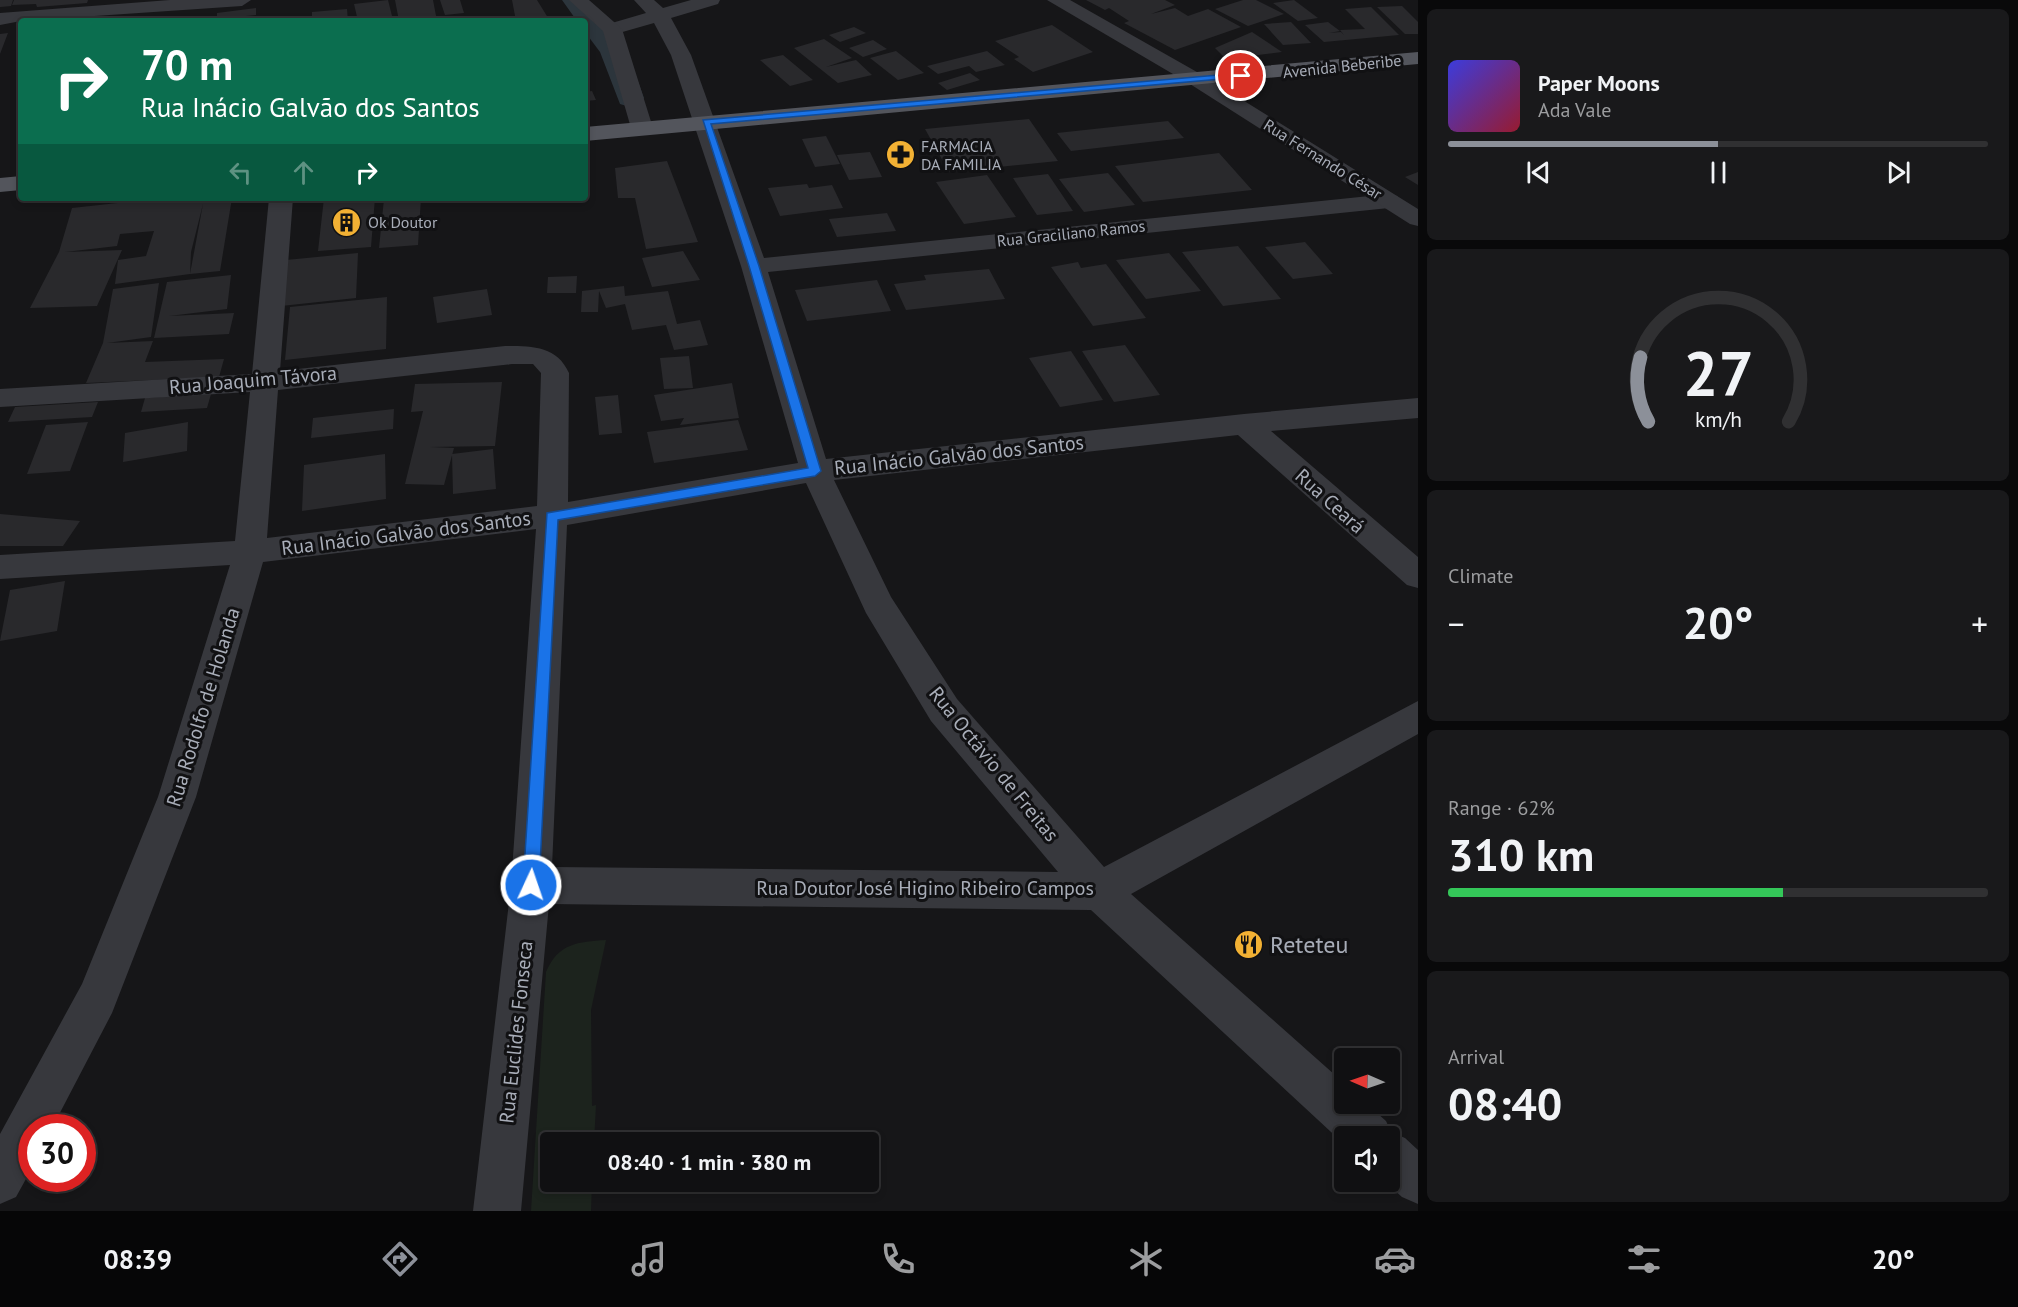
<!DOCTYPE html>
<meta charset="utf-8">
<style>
body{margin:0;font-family:"PT Sans",sans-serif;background:#19191b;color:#f1f3f6;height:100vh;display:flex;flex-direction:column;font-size:22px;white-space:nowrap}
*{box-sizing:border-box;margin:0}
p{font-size:20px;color:#9c9d9f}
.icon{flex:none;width:33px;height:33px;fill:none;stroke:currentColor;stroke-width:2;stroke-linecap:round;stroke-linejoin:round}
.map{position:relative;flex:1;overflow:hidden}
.sheet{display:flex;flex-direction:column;gap:9px;padding:9px;background:#09090a;width:600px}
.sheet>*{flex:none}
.guide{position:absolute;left:18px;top:18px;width:570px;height:183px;border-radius:6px;box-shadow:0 3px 9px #0003,0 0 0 2px #303032;background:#0b6e4f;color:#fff;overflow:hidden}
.needle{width:39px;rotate:272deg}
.buttons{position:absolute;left:1334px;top:1048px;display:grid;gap:12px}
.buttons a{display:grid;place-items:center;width:66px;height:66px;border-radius:6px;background:#101012;box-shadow:0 3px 9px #0003,0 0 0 2px #303032;font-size:30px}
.speed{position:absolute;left:18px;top:1114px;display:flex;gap:12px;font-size:30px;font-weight:700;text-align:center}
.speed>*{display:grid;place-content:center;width:78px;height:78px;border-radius:50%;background:#101012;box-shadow:0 3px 9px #0003,0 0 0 2px #303032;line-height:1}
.speed .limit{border:9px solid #d22;background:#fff;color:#111}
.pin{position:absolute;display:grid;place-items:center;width:51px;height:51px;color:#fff;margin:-26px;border:3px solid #fff;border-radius:50%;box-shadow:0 2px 6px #0007}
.me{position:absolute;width:66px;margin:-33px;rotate:3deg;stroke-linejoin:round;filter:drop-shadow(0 0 4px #0008)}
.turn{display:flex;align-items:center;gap:21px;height:126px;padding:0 24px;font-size:27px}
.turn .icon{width:78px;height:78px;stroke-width:2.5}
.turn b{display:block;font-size:42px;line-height:51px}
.lanes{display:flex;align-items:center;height:57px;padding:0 24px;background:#0003;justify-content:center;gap:30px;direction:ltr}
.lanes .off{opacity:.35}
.big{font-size:45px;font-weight:600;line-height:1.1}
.sheet .tile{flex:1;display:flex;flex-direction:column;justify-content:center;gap:9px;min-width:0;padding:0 21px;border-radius:9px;background:#19191b}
.sheet .dial{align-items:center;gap:0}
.dial svg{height:156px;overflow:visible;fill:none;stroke:#303032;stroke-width:7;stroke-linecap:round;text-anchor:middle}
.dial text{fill:#f1f3f6;stroke:none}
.song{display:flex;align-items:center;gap:18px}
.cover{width:72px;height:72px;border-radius:9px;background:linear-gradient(135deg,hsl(240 70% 55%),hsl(350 70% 35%))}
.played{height:6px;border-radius:3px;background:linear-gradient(90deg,#8c9099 50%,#303032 50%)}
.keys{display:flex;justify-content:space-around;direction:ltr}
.heat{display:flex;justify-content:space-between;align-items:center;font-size:33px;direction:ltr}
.charge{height:9px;border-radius:4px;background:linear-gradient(90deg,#34c759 62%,#303032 0)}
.trip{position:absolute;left:540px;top:1132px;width:339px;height:60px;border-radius:6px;background:#101012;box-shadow:0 3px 9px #0003,0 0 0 2px #303032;font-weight:600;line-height:60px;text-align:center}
.tabs{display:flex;height:96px;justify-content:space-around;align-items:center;background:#060607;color:#9c9d9f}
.tabs .icon{width:42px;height:42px}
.tabs .selected{color:#8c9099}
.tabs b{font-size:27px;color:#f1f3f6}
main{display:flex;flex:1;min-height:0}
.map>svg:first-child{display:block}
.green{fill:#1c231d}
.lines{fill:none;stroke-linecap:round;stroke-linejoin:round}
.canal{fill:#2c353c;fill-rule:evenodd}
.building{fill:#29292c}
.minor{fill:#37383d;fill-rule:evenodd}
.tertiary{fill:#37383d;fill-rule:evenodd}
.primary{fill:#53555c;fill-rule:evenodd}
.route{fill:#1a73e8;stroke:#114b97;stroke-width:1.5}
.labels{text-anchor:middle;stroke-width:6;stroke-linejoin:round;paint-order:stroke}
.far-street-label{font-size:16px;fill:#a8adb8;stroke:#111113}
.far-poi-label{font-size:16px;fill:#a8adb8;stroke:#111113;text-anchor:start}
.street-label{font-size:20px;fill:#a8adb8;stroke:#111113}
.near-poi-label{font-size:24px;fill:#a8adb8;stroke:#111113;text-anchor:start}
</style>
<main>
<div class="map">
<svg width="1418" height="1211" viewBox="0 0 1418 1211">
<rect width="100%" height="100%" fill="#161618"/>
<path class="green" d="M606,940L591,1010L592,1106L596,1105L594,1143H550V1182H592L591,1211H531L546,972C558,943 578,942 606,940Z"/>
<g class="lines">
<path class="canal" d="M562,0H588L627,51L644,98L640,104L630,107L620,104L600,52L585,32V21H577Z"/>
</g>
<path class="building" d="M0,0H13L11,6L0,7Z
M14,0H88L87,3L37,7L36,4L12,5Z
M388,0L393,20L358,21L354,4Z
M395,0H433L437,21H399Z
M440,0H460L464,13L445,15Z
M512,0H537L550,21H516Z
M1086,0H1165L1175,5L1151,14L1175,8L1188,16L1208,9L1241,27L1175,50L1124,23L1129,21L1109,8L1105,10Z
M1243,0H1256L1284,14L1248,26L1215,9Z
M1294,0L1318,18L1298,21L1273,3Z
M1402,6L1418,22V34H1405L1377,7Z
M1371,7L1399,35L1324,42L1305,25L1328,22L1340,31L1329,33L1341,32L1344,35L1340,30L1365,29L1345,9Z
M256,8V15L217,19V13Z
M347,9L348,21H312V12Z
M172,16L171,21H148L149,18Z
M201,17L200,21H172V19Z
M261,17V21H231V19Z
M1291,22L1311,43L1283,45L1264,24Z
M1052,25L1093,52L1033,72L1014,59L1019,57L995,41Z
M854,27L866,33L840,42L829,35Z
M1252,32L1282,52L1226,59L1215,48Z
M8,33L0,54V34Z
M824,39L852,58L826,67L856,60L872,75L838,83L794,48Z
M873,40L887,49L863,57L849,48Z
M896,51L924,73L898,80L870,58Z
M987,51L1005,65L976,72L969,66L938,74L927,66Z
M783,55L813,80L790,86L760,60Z
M970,73L980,80L947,90L938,83Z
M592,91L596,100L585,101V92Z
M1029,119L1058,161L949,172L925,129Z
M1168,121L1184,138L1071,151L1057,133Z
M826,136L840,164L815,167L802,139Z
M870,152L882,177L849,180L837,155Z
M1219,153L1252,190L1143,202L1115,166Z
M667,161L698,242L646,249L635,198H618L615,168Z
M1418,172V185L1405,177Z
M1108,173L1135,205L1084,212L1059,179Z
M1048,174L1073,211L1037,215L1013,178Z
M987,175L1016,217L964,224L936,182Z
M807,184L809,188L832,185L843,208L780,216L768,188Z
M163,198H232L220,271L190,274L203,204L191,252L190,274L115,284L118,260L146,256L154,231L120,234L117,246L65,252L122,250L97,306L30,308L59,252L72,208Z
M324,198H375L371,247L318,251Z
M401,198H421L418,245L379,248L384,199Z
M887,213L896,231L837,237L829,219Z
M1305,242L1333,274L1293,279L1265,247Z
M1238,246L1281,299L1223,306L1182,252Z
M683,251L700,280L652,287L642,258Z
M358,253L356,298L281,306L286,260Z
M1169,253L1201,291L1146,299L1116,260Z
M1078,262L1081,268L1106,264L1146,318L1093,326L1051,267Z
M989,269L1005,299L906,310L894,284L926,280L924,275Z
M231,275L227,309L169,316L234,313L229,334L154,338L167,282Z
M577,276L576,293H547L548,277Z
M877,280L891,311L807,321L795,290Z
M159,283L151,337L107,343L153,341L145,362L224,359L219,377L86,383L103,343L113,289Z
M624,286L625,296L668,291L677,324L700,320L708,345L674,350L666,325L632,330L625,304L606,308L599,291L598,312H581L582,291Z
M487,289L492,315L437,323L433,297Z
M387,297L386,349L285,360L290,307Z
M1125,345L1160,395L1114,402L1082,351Z
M1071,351L1103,400L1060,407L1029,358Z
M689,356L693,388L664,389L660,358Z
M502,382L495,446L430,447L454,448L444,485L405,484L423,411L411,412L415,384Z
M732,383L739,418L680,425L684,418L661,421L654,395Z
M211,394L207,408L141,412L145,398Z
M618,395L622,433L599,435L595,397Z
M98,402L92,417L8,422L15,407Z
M394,409L393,429L311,438L313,418Z
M738,420L748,450L654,463L647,432Z
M88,422L70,471L27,474L46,425Z
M188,422L187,451L123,462L125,433Z
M493,449L496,489L453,494L452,454Z
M385,454L386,499L302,511L304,465Z
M0,514L80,521L63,546H0Z
M65,581L57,631L0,641L10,590Z"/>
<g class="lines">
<path class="minor" d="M170,0H251L242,6L21,21L0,25V13Z
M634,0H654L663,8L691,0H720L718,4L671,18L691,55L764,258L1389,194L1397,196L1401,201L1397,206L1389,208L768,272L826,459L1244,414L1418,398V418L1271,431L1418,557V588L1407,585L1238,435L834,480L891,597L957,699L1104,867L1418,701V734L1131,894L1344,1083V1104H1367L1386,1121L1391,1132L1405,1138L1418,1150V1204L1402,1197L1385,1182H1389V1137H1344V1144L1091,910L549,904L521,1211H473L511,885L536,529L263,562L196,797L112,1013L52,1128H32V1168L16,1197L0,1204V1134L82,984L158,797L230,565L0,579V555L235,541L250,392L0,407V389L252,374L269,198H293L280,371L505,346C532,346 557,346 569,373L568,502L798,463L741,266L671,55L654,23L612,35L602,29L605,25L646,13ZM512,364H533L541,373L537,506L267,538L278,390ZM806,483L866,613L931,721L1058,872L552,867L567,525Z
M1047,0H1070L1204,76L1207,80L1204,84H1190Z"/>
<path class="tertiary" d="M569,0H589L622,29L653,128L650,133H634L631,128L603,31Z
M1197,74L1204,76L1418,209V226L1410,224L1190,84L1187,80L1190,76Z"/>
<path class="primary" d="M1418,52V64L585,141V127Z
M21,176V190L0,192V178Z"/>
</g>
<path class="route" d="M1241,73L1244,77L711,124L759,266L821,471L815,476L558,520L539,885L537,890L531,892L526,890L523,885L547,513L808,468L749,266L703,120Z"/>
<defs>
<symbol id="pharmacy-disc" viewBox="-11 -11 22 22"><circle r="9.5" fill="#f2b134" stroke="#111113"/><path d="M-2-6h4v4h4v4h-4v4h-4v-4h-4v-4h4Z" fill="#111"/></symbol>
<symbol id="building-disc" viewBox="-11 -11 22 22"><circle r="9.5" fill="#f2b134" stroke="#111113"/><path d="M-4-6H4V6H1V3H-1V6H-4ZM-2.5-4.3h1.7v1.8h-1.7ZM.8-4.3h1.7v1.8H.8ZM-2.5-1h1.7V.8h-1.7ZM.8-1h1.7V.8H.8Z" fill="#111"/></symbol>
<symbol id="restaurant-disc" viewBox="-11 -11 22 22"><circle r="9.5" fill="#f2b134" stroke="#111113"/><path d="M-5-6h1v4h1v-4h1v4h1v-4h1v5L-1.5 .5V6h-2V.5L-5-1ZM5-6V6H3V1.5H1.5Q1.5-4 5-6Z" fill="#111"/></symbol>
</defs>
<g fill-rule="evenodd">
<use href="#pharmacy-disc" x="884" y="138" width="33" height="33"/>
<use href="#building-disc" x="330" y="206" width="33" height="33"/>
<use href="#restaurant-disc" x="1232" y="928" width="33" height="33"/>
</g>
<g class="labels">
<g class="far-street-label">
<text transform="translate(1342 66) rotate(-6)" y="6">Avenida Beberibe</text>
<text transform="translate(1323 159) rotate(32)" y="6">Rua Fernando César</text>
<text transform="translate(1071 233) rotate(-6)" y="6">Rua Graciliano Ramos</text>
</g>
<g class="far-poi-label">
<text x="921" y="152">FARMACIA<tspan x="921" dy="18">DA FAMILIA</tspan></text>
<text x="368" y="228">Ok Doutor</text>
</g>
<g class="street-label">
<text transform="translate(253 380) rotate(-5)" y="7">Rua Joaquim Távora</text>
<text transform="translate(959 455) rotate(-6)" y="7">Rua Inácio Galvão dos Santos</text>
<text transform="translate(1330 501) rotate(42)" y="7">Rua Ceará</text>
<text transform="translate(406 533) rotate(-7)" y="7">Rua Inácio Galvão dos Santos</text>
<text transform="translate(203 707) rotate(-73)" y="7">Rua Rodolfo de Holanda</text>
<text transform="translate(994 764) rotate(51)" y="7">Rua Octávio de Freitas</text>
<text x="925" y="895">Rua Doutor José Higino Ribeiro Campos</text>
<text transform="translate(516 1032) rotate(-84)" y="7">Rua Euclides Fonseca</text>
</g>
<g class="near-poi-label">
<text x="1270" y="953">Reteteu</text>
</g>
</g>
</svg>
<div class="buttons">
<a><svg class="needle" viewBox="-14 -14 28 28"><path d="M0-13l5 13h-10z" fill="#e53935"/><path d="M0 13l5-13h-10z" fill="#9c9d9f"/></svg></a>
<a><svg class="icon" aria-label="sound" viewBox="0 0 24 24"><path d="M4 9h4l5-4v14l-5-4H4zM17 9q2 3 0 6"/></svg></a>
</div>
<div class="speed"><div class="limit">30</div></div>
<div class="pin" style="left:1241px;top:76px;background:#d93025"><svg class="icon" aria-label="arrive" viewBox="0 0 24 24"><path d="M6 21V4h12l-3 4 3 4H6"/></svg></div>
<svg class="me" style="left:531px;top:885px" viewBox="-20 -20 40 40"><circle r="17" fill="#1a73e8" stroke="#fff" stroke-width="3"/><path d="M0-11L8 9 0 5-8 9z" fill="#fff"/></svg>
<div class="trip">08:40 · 1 min · 380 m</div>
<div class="guide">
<div class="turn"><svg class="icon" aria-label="right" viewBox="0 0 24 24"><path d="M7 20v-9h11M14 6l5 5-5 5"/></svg><div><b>70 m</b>Rua Inácio Galvão dos Santos</div></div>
<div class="lanes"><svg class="icon off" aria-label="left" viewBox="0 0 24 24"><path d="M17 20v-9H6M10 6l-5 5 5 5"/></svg><svg class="icon off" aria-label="ahead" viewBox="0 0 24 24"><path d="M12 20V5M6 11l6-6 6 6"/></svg><svg class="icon" aria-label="right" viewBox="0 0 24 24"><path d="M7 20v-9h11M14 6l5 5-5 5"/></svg></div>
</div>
</div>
<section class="sheet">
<div class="tile">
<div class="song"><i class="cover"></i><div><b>Paper Moons</b><p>Ada Vale</p></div></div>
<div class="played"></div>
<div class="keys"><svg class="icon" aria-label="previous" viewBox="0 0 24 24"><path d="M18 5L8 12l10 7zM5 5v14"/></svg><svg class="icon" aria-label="pause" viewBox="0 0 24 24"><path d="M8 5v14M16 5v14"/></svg><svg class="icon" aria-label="next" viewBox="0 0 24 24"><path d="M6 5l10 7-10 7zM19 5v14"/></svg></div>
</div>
<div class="tile dial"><svg viewBox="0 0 100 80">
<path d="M14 69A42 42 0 1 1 86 69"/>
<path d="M14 69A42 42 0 0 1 10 36" stroke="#8c9099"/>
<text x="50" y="56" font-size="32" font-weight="700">27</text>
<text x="50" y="72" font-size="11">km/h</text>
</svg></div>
<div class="tile"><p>Climate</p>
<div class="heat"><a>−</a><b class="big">20°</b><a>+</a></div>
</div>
<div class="tile"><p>Range · 62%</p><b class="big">310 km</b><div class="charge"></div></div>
<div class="tile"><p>Arrival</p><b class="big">08:40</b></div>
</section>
</main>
<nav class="tabs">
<b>08:39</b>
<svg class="icon selected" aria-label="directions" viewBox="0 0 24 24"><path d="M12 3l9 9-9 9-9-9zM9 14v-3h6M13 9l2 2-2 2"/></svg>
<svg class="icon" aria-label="music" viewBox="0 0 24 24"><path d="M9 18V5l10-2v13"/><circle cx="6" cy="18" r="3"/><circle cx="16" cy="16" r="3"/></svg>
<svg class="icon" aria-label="phone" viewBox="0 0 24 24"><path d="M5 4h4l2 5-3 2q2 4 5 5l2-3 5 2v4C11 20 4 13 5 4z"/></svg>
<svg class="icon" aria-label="climate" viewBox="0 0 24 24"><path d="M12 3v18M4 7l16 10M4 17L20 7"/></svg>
<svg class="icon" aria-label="car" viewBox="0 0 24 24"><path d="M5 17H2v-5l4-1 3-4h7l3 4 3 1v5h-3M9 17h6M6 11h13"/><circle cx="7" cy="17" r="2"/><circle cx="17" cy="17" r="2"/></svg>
<svg class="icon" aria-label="filters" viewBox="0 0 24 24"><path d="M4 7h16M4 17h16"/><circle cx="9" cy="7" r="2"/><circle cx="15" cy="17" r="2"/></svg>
<b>20°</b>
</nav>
